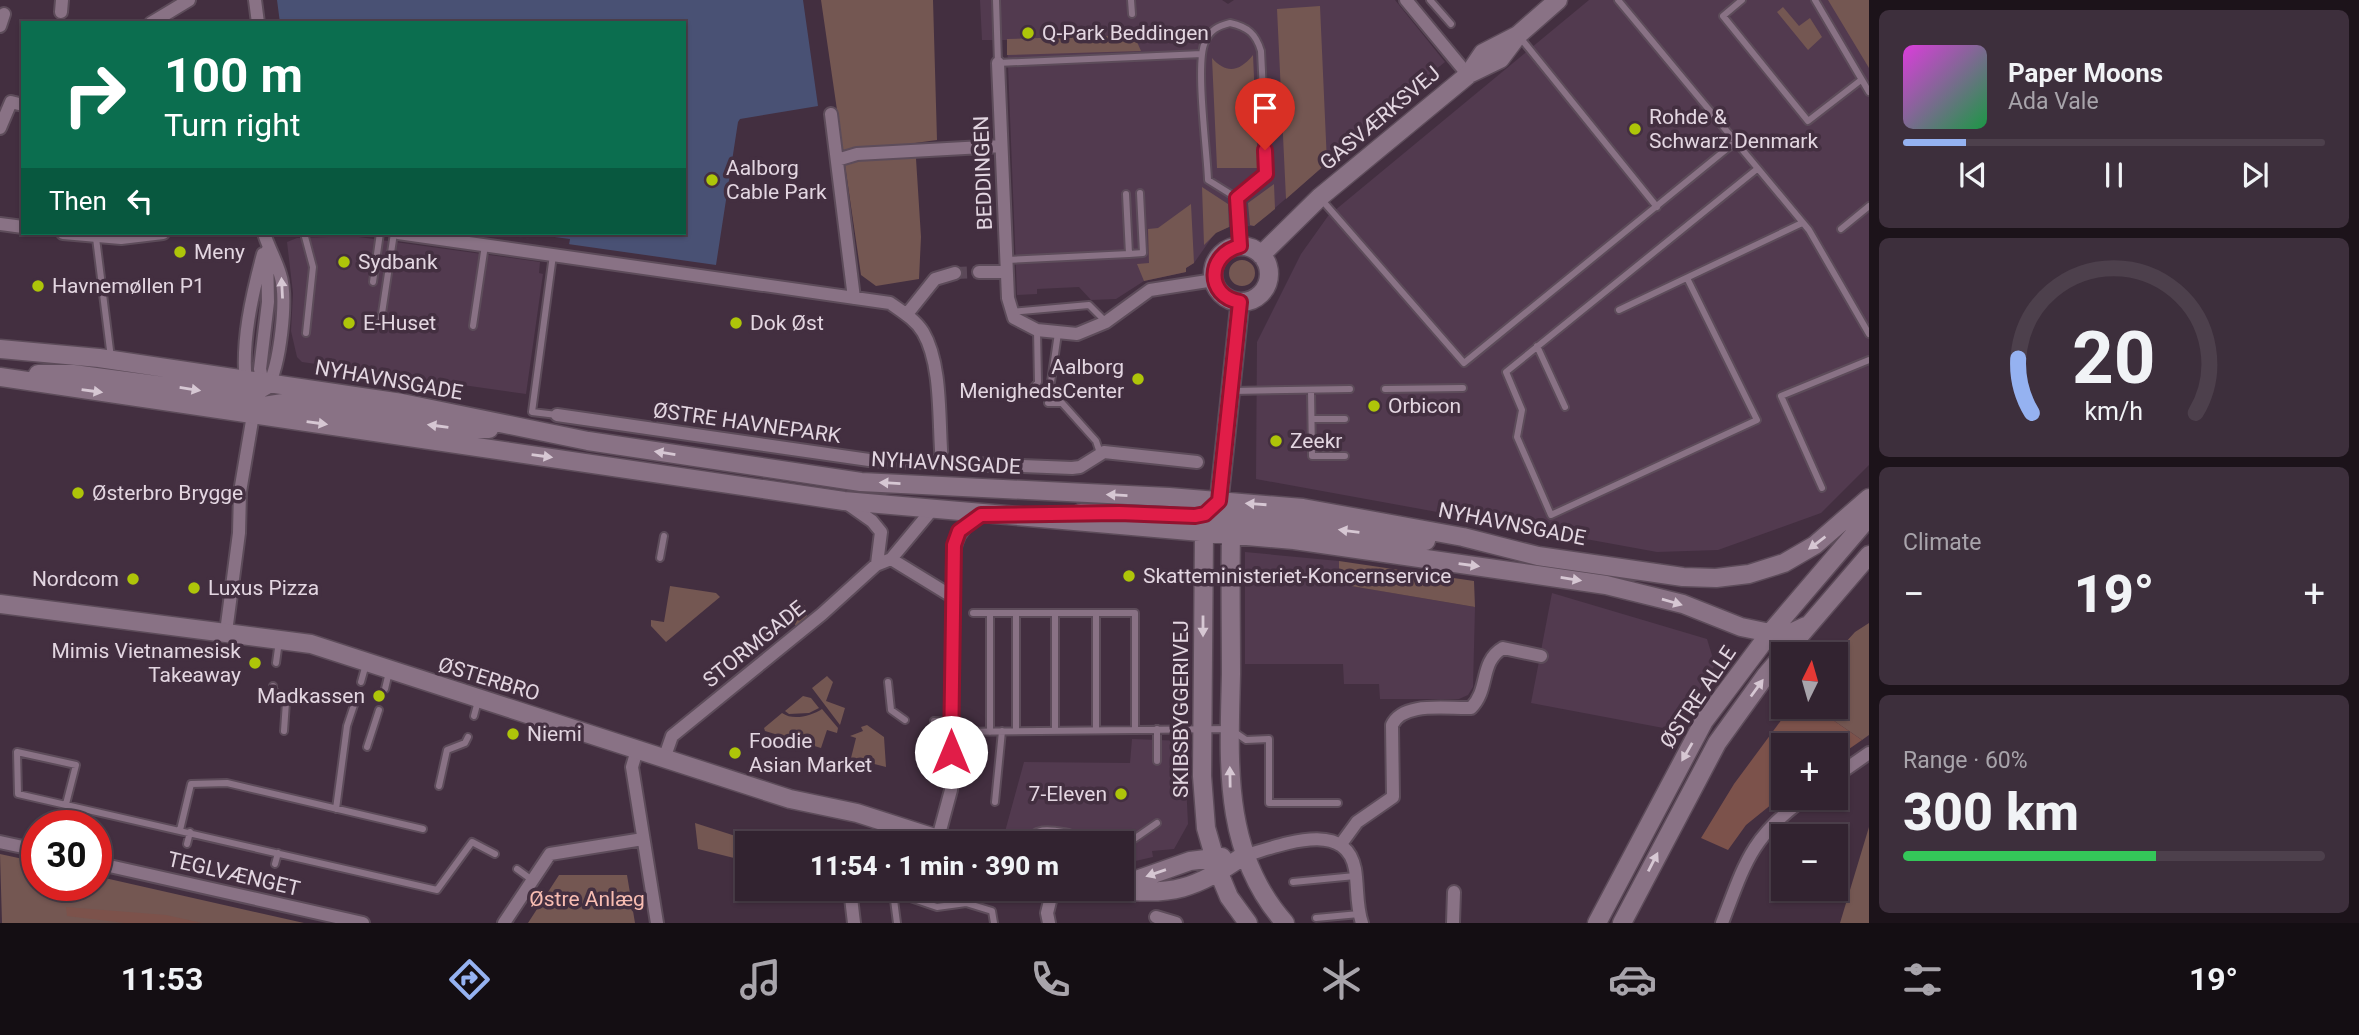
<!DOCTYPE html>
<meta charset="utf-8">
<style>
body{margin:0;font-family:Roboto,sans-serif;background:#3d2f3c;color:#f1f3f6;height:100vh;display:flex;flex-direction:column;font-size:26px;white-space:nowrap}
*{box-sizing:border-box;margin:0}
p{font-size:23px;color:#a8a4ab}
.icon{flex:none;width:38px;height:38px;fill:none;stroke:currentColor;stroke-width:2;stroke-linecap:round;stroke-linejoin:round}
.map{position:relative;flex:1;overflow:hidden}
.details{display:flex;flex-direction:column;gap:10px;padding:10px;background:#1c131a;width:490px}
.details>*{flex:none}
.banner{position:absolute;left:21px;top:21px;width:665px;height:214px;border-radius:0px;box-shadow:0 2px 5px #0004,0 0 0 2px #4d404c;background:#0b6e4f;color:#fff;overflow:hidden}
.needle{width:46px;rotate:5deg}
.controls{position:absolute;left:1771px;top:642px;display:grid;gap:14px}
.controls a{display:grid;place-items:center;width:77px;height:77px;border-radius:0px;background:#322330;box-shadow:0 2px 5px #0004,0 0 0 2px #4d404c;font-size:35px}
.speed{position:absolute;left:21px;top:810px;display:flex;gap:14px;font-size:35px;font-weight:700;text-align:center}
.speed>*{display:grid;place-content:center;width:91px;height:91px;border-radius:50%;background:#322330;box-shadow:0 2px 5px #0004,0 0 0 2px #4d404c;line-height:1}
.speed .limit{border:10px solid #d22;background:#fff;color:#111}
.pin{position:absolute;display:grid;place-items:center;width:60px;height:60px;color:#fff;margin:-72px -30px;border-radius:50% 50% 50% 0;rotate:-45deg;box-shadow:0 0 7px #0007}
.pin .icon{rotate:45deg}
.me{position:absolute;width:77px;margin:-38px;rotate:0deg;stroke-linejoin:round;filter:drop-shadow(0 0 5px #0008)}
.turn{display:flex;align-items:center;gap:24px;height:147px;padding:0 28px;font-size:32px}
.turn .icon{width:91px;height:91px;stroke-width:2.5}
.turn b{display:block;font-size:49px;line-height:60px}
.then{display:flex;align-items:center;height:66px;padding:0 28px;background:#0003;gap:14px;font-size:26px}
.big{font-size:52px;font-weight:800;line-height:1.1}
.details .widget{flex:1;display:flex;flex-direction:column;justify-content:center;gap:10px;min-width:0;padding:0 24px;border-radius:10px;background:#3d2f3c}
.details .dial{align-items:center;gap:0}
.dial svg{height:182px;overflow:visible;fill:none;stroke:#4d404c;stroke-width:7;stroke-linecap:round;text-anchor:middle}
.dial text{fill:#f1f3f6;stroke:none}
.song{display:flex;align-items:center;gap:21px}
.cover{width:84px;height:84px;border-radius:10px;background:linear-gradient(135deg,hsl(300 70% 55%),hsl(140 70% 35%))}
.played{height:7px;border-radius:4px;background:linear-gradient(90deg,#95b2f1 15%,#4d404c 15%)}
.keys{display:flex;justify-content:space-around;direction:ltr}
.heat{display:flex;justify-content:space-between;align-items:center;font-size:38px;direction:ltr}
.charge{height:10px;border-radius:5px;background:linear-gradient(90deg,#34c759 60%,#4d404c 0)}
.trip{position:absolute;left:735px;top:831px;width:399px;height:70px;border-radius:0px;background:#322330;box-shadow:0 2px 5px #0004,0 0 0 2px #4d404c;font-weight:800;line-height:70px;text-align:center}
.menu{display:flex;height:112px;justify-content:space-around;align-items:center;background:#140e13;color:#a8a4ab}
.menu .icon{width:49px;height:49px}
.menu .active{color:#95b2f1}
.menu b{font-size:32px;color:#f1f3f6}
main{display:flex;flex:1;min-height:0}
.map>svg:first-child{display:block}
.built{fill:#523a4f}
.green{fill:#745752}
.forest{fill:#7c524b}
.water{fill:#495174}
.pier{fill:#432f40}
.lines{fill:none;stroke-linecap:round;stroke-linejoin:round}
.street-tunnel{stroke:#5b4858;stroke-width:12;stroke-dasharray:12 6;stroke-linecap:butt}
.lane-casing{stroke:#5d4c5a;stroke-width:10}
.street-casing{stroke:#5d4c5a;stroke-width:16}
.secondary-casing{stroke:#5d4c5a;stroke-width:21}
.lane{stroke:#897285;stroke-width:6}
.street{stroke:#897285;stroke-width:12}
.secondary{stroke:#897285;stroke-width:18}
.oneway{fill:#d6c7d3}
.route-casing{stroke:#92132f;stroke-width:18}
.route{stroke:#e11d48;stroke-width:12}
.poi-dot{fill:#aec509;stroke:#432f40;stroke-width:2.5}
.labels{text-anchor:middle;stroke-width:7;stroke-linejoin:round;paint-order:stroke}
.poi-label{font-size:21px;fill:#e3d6e1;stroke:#432f40;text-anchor:start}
.street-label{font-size:21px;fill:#e3d6e1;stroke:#432f40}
.park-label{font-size:21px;fill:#f8bdb2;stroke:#432f40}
</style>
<main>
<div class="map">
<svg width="1869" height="923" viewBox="0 0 1869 923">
<rect width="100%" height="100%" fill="#432f40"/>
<path class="built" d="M980,0H1222L1228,4L1234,0H1395L1445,62L1327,157V163L1254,226L1229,227L1215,233L1194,263L1186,268V272L1144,281L1116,299L1091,300L1079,287L1037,289V294L1017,295L1007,40H982Z
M1589,0H1869V465L1821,513L1718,550L1657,552L1256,479L1257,342L1301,254L1328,216Z
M330,233L540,262L539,273L543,274L526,394L302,362L297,357L291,331L293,293L287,242L297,238L328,237Z
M1245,552L1339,561L1340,584L1475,607L1473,687L1468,695L1459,699H1380L1379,684H1344L1343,664H1245Z
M1552,593L1707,639L1715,665L1674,730L1531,703Z
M1132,739L1184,741L1188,824L1174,849L1152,851L1153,857L1122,864V844H1018L1003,839L1024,762L1130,763Z"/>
<path class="green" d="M821,0H933L937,140L915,143L921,237L919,279L876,286L861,275Z
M1828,0H1869V68Z
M1320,6L1327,163L1286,199L1277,9Z
M1783,7L1799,26L1810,18L1822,37L1808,50L1777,12Z
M1134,35L1141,51L1007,55V39Z
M1253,55L1258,168H1217L1212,58C1227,75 1240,71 1253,55Z
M1274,184L1275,209L1254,226L1250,225L1248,203Z
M1202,187L1228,204L1229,227L1216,233L1204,245Z
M1191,204L1194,263L1186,268V272L1144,281L1137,264L1149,263L1148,229L1158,228Z
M1229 273a13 13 0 1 1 26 0a13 13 0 1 1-26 0Z
M1339,561L1474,581L1475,607L1339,584Z
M670,586L716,593L720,597L666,642L651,626V620L664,622Z
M799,600L806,607L807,616L796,626L785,612Z
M1869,623V735L1862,740L1814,707H1836L1835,654L1855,632Z
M827,676L833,682L826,701L845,708L840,725L812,688Z
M803,696L811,698L819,708L809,713L789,714L785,711Z
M822,709L838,728L837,733L827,730L821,748L765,731L764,728L782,713C793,721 811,716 822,709Z
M867,725L884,737L886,767L851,758L856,738L850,736L863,731L861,727Z
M695,823L748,840L746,861L698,849Z
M1869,827V923H1840Z
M0,854L37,862V886H96V876L304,923H2Z
M559,875H627L635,923H528Z"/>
<path class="forest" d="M1791,707H1814L1862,740L1836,758V746H1783V795L1746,825L1728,850L1701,838L1734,784Z
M66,907L166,915L202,923H125L67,916Z"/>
<path class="water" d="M277,0H803L818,106L740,119L738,122L716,265L490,233H684V23H280Z"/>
<path class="pier" d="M490,233H524L570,239L569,245Z"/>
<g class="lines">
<path class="street-tunnel" d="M955,273L979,272"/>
<defs>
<path id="lane" d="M996,0L998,63L1202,54
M1131,0L1132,14
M1430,0L1451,24
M1618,0L1809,230L1869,334
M1742,0L1723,16L1808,121L1861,80
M1815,0L1869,92
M1230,23C1248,27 1256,34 1261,51L1267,174L1237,198L1208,180C1207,151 1195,63 1205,42C1210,30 1218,26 1230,23Z
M1519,36L1657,207
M1237,198L1240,246
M1321,199L1464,363L1734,143
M1841,229L1869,206
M304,233L313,267L306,333
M96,238L111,358
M1129,254L1143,253L1140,193
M553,255L532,412L557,415
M1007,260L1129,254L1126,194
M1687,278L1757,420L1551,515L1517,437L1522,410L1506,372L1757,169
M373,282L380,233
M1619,310L1802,223
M1011,312L1089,305L1106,322
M381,320L394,233
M473,326L485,245
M1058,333L1048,403H1062L1096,441L1100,453
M1537,346L1565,407
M1385,389L1463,388
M1311,390L1312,456H1345
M1232,391L1350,389
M998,393L1031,391L1038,382L1037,330
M1312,419H1345
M1822,488L1781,396L1869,360
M660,558L664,536
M973,613H1135V730
M276,663L279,641
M361,682L366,664
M888,682L891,710L905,720
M273,686V690L286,702L284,731
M385,689L389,672
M474,716L478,701
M934,721L951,722
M1096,730V613
M1016,731V613
M1055,731V613
M951,732L1230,729L1246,740L1269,739V803H1338
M990,732V613
M367,747L379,710
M1157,761V729
M439,786L447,750L465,743L468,737
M995,802L1002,731
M66,804L76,765L17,752L18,794L437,890L472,842L495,854
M336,809L347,726L354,705
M180,830L191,784L227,783L423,829
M1085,838L1103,844
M1103,842L1134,839L1157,823
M187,844L190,832
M1025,844C1035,825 1052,830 1069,833
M275,864L278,853
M517,869L532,880
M1293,882L1355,876
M893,892L897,923
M882,893L893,892L937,907L966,903L992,911L994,923
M1316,918L1359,914"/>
<path id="street" d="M255,0L258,23
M1406,0L1468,75
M61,12L62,0
M151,23L189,0
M0,26L4,14
M998,63L1008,298L1014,318L1037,330L1077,334L1106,322L1150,290L1214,280
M831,114L854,298
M0,128L11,102L23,105
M837,160L857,154L1001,146
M0,224L23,227
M63,233L121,238L163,233
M264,233C268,247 276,260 280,274C288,298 280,366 267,388
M398,233L890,303C901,311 915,319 923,332C943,366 938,424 942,463
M979,272H1006
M907,314L935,279L955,273
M246,385C241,342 252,295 263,254
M264,389L260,369L268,302L267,251
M557,415L869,460L1072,468L1080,467L1104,452L1197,462
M845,502L872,521L881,532L877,564
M891,559L953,597L951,790L938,838
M953,597C954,562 946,534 981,515
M226,632L239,533L240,492L254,409
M637,750L632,767L657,923
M664,759L672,736L822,614L876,565L891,559L931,511
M1836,776L1869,753
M0,842L37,850
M1341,844L1357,822L1393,797L1392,725C1403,701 1447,709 1471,708C1490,689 1479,662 1503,648L1541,656
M1243,856C1277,847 1345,817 1355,869C1358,887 1356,906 1362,923
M96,863L363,923
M850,889L854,923
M1156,917L1176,923
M504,923L550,854L643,839
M1049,923L1047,913L1053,889
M1453,923L1454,892
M1722,923C1745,863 1751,837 1805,798"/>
<path id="secondary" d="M1469,74L1500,59L1518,35L1558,0
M1213 274a28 28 0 1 1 56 0a28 28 0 1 1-56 0Z
M1261,255L1320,197L1468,75L1483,53L1518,35
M1240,302L1219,501L1204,533L1202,776L1206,828L1219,873L1229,897L1248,923
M0,349L99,358L402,403L588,441L861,482L1169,497L1303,508L1463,537L1538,556L1683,577L1716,578L1749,574L1784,563L1815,545L1869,498
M38,374H73L232,395L248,396L270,383
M0,377L844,501L1294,540L1606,585L1683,604L1741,627L1770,633L1793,632L1806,626
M252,414L264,406L283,403L456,428L489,429
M1219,501L1231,535C1230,581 1231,628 1231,674C1229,763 1222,852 1285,923
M1081,513L1195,517L1205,514L1216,504
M1218,522L1251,519L1426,541
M0,604L311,644L790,799L857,813L954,844
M1122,885L1190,861L1222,857
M1115,889C1170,897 1198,888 1243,856
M1597,923L1704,721L1770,633L1869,517
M1622,923L1717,743L1766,675L1869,555"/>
</defs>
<use href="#lane" class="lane-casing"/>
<use href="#street" class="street-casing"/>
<use href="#secondary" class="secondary-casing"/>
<use href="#lane" class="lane"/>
<use href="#street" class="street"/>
<use href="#secondary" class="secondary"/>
</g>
<defs><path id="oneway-solid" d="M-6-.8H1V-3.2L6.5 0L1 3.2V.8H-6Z" transform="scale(1.75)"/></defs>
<g class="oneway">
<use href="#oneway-solid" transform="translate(282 288) rotate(-93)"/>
<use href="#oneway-solid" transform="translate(190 389) rotate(9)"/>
<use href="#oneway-solid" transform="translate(92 391) rotate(8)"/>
<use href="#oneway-solid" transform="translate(317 423) rotate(8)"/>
<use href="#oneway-solid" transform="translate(438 426) rotate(-172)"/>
<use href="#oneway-solid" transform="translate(665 453) rotate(-171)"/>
<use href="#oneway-solid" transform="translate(542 456) rotate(8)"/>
<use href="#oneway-solid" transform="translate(890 483) rotate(-177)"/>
<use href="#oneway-solid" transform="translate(1117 495) rotate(-177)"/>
<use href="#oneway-solid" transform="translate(1256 504) rotate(-176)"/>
<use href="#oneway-solid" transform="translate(1349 531) rotate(-173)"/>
<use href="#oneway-solid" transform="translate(1817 543) rotate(143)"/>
<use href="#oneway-solid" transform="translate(1469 565) rotate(8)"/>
<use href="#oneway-solid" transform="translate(1571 579) rotate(9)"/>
<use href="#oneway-solid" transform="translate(1672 602) rotate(16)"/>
<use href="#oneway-solid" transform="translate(1203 626) rotate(90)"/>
<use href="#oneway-solid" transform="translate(1757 688) rotate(-54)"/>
<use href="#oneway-solid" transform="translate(1687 752) rotate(120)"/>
<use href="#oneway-solid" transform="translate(1230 777) rotate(-91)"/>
<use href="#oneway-solid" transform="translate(1653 862) rotate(-63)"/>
<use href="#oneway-solid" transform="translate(1156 873) rotate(161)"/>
</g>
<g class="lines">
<defs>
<path id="route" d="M951,752L954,545L959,531L981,515L1119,513L1195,516L1205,514L1219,501L1240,302C1205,296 1207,254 1240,246L1237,198L1266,174L1265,150"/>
</defs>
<use href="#route" class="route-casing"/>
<use href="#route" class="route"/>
</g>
<g class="poi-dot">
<circle cx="1028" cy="33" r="7"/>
<circle cx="1635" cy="129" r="7"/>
<circle cx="712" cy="180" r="7"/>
<circle cx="180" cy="252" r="7"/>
<circle cx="344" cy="262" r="7"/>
<circle cx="38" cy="286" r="7"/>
<circle cx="349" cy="323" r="7"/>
<circle cx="736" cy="323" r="7"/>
<circle cx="1138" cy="379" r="7"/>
<circle cx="1374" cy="406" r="7"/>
<circle cx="1276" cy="441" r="7"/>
<circle cx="78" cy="493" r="7"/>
<circle cx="1129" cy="576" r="7"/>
<circle cx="133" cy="579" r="7"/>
<circle cx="194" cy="588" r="7"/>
<circle cx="255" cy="663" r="7"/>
<circle cx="379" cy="696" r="7"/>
<circle cx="513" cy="734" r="7"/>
<circle cx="735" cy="753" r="7"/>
<circle cx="1121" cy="794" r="7"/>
</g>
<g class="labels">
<g class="poi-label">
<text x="1042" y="40">Q-Park Beddingen</text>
<text x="1649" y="124">Rohde &amp;<tspan x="1649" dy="24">Schwarz Denmark</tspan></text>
<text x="726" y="175">Aalborg<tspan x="726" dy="24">Cable Park</tspan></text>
<text x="194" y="259">Meny</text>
<text x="358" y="269">Sydbank</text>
<text x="52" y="293">Havnemøllen P1</text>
<text x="363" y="330">E-Huset</text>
<text x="750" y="330">Dok Øst</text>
<text x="1124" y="374" text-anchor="end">Aalborg<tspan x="1124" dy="24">MenighedsCenter</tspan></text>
<text x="1388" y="413">Orbicon</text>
<text x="1290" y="448">Zeekr</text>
<text x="92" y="500">Østerbro Brygge</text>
<text x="1143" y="583">Skatteministeriet-Koncernservice</text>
<text x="119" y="586" text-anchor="end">Nordcom</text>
<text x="208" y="595">Luxus Pizza</text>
<text x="241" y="658" text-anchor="end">Mimis Vietnamesisk<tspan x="241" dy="24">Takeaway</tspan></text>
<text x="365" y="703" text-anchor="end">Madkassen</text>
<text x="527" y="741">Niemi</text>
<text x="749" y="748">Foodie<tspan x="749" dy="24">Asian Market</tspan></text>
<text x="1107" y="801" text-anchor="end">7-Eleven</text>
</g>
<g class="street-label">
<text transform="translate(1380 118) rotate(-40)" y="7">GASVÆRKSVEJ</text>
<text transform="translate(983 173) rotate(-92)" y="7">BEDDINGEN</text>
<text transform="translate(389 380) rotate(10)" y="7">NYHAVNSGADE</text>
<text transform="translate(747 423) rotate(8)" y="7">ØSTRE HAVNEPARK</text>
<text transform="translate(946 463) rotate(3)" y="7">NYHAVNSGADE</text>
<text transform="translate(1512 524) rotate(11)" y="7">NYHAVNSGADE</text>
<text transform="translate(754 644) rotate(-39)" y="7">STORMGADE</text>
<text transform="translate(489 679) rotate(17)" y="7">ØSTERBRO</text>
<text transform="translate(1698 697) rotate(-56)" y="7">ØSTRE ALLE</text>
<text transform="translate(1181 709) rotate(-90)" y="7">SKIBSBYGGERIVEJ</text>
<text transform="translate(234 874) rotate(13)" y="7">TEGLVÆNGET</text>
</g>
<g class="park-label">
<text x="587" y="906">Østre Anlæg</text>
</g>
</g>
</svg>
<div class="controls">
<a><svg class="needle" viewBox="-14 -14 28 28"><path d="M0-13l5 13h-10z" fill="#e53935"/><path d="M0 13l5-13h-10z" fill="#a8a4ab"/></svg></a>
<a>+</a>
<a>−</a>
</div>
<div class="speed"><div class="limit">30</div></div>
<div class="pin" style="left:1265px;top:150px;background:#d93025"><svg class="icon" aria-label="arrive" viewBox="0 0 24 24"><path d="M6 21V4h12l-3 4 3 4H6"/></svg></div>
<svg class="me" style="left:951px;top:752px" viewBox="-20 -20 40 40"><circle r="19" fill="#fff"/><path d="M0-13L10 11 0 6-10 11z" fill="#e11d48"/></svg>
<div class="trip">11:54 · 1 min · 390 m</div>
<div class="banner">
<div class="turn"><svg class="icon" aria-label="right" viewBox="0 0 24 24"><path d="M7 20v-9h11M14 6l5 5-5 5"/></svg><div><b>100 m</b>Turn right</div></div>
<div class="then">Then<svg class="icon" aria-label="left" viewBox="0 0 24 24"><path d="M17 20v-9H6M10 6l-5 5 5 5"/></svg></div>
</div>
</div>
<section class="details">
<div class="widget">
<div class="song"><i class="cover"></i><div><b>Paper Moons</b><p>Ada Vale</p></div></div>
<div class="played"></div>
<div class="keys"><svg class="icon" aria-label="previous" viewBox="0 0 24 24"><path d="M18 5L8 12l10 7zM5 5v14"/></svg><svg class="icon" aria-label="pause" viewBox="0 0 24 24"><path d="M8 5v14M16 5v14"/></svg><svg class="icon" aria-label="next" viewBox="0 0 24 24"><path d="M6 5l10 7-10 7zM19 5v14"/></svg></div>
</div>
<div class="widget dial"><svg viewBox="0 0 100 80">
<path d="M14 69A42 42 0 1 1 86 69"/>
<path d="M14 69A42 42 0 0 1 8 45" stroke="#95b2f1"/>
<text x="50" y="56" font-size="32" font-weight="700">20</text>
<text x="50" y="72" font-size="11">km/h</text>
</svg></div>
<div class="widget"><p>Climate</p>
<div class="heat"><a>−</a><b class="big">19°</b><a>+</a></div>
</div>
<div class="widget"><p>Range · 60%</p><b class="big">300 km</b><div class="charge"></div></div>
</section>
</main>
<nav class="menu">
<b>11:53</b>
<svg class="icon active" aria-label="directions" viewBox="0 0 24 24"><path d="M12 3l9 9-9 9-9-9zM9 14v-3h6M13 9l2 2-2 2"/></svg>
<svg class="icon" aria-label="music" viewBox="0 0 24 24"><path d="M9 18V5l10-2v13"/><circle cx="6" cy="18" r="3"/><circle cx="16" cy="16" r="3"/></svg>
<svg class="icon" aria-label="phone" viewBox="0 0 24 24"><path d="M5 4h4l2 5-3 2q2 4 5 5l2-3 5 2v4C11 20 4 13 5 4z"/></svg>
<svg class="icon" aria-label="climate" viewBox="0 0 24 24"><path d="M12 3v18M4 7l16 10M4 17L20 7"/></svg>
<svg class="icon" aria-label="car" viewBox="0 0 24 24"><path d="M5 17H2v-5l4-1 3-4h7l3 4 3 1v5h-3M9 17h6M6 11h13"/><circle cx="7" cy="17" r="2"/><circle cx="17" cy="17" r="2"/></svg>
<svg class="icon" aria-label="filters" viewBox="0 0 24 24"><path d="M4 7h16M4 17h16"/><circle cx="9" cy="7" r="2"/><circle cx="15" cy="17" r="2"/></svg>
<b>19°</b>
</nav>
